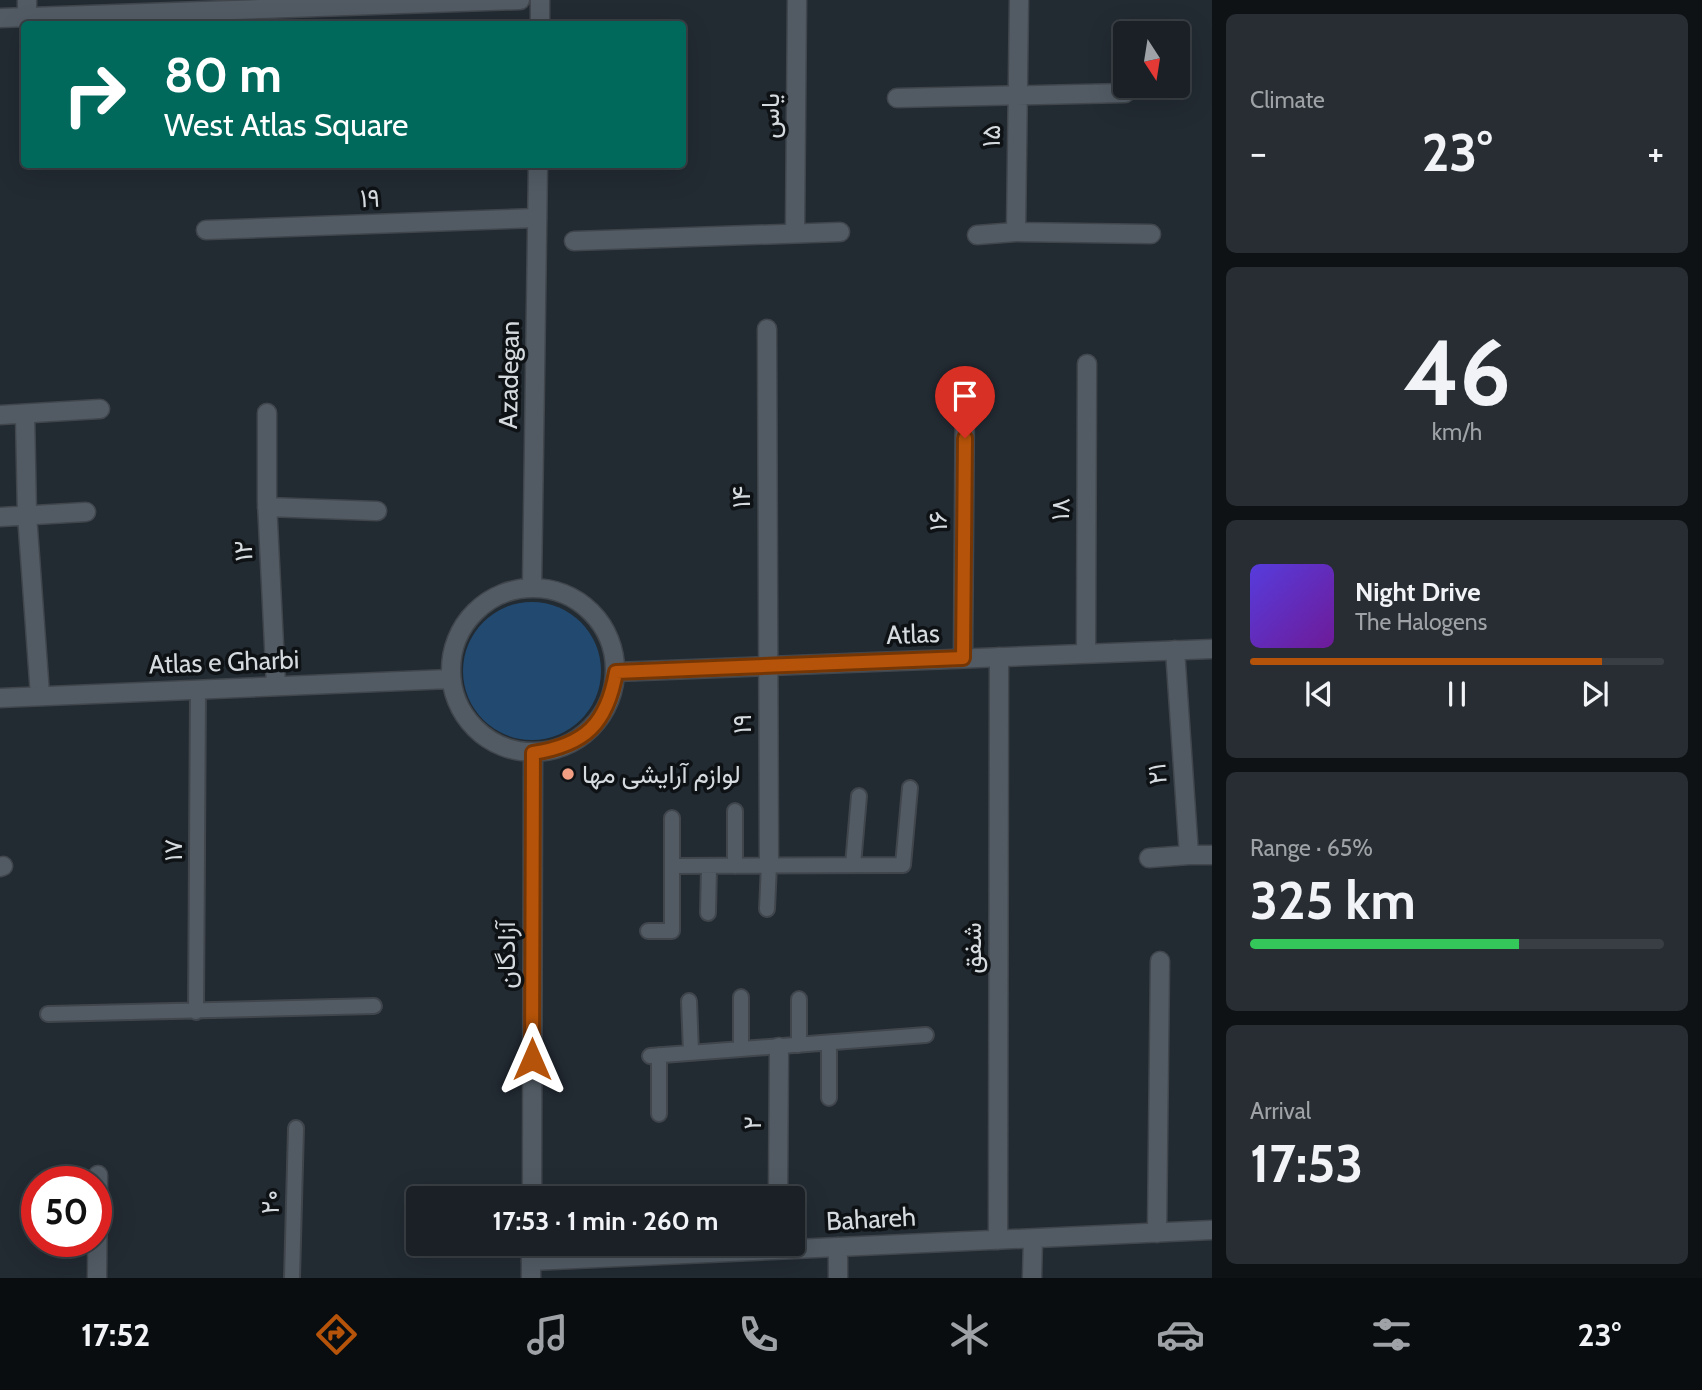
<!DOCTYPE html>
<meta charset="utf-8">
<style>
body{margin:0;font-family:Cabin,Vazirmatn,sans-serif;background:#272d32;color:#f1f3f6;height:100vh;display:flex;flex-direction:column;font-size:26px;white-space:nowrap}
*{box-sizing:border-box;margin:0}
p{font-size:23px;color:#9fa3a7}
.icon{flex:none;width:38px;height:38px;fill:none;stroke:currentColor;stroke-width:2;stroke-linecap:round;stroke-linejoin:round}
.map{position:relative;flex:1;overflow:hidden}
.drawer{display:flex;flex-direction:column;gap:14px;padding:14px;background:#0e1215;width:490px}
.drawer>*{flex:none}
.guide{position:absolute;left:21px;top:21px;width:665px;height:147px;border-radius:7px;box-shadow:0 7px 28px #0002,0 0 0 2px #383e43;background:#00695c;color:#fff;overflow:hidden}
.needle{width:46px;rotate:168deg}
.fabs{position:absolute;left:1113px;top:21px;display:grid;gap:14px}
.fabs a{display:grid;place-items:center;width:77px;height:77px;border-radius:7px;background:#1a2026;box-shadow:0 7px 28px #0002,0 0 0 2px #383e43;font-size:35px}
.speed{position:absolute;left:21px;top:1166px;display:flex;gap:14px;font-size:35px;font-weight:700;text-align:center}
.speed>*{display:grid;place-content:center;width:91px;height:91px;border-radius:50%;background:#1a2026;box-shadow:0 7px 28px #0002,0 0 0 2px #383e43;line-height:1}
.speed .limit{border:10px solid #d22;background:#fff;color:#111}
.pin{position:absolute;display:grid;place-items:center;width:60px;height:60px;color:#fff;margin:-72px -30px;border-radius:50% 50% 50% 0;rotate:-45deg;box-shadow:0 0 7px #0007}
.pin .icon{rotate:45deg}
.me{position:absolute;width:77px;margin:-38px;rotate:0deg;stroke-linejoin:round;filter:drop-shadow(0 0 5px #0008)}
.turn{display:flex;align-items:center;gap:24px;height:147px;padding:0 28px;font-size:32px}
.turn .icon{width:91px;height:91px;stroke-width:2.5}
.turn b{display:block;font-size:49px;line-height:60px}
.big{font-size:52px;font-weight:800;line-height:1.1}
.drawer .card{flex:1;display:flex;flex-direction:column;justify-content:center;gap:10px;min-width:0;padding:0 24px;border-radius:10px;background:#272d32}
.drawer .dial{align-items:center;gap:0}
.dial b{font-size:91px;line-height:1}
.song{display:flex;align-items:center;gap:21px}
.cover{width:84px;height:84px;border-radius:10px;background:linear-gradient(135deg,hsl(250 70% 55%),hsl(280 70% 35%))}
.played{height:7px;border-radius:4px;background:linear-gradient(90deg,#b45309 85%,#383e43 85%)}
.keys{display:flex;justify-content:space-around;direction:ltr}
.heat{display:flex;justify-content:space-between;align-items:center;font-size:38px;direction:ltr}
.charge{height:10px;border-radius:5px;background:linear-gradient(90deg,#34c759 65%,#383e43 0)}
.trip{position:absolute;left:406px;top:1186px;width:399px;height:70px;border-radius:7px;background:#1a2026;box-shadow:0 7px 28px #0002,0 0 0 2px #383e43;font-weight:800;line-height:70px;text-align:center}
.menu{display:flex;height:112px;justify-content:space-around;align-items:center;background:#0a0d0f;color:#9fa3a7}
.menu .icon{width:49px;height:49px}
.menu .active{color:#b45309}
.menu b{font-size:32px;color:#f1f3f6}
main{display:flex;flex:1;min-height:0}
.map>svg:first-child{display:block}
.green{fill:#224a71}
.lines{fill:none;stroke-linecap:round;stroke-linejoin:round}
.lane-casing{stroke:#40464c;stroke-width:18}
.street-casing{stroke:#40464c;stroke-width:21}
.secondary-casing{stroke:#40464c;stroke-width:21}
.lane{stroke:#525b64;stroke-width:14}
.street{stroke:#525b64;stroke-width:18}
.secondary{stroke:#525b64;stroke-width:18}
.route-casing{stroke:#753606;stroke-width:18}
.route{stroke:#b45309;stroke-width:12}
.poi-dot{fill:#f39f83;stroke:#0e1215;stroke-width:2.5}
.labels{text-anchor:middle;stroke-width:7;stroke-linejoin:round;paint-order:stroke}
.street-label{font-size:26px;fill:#d5dadf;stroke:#0e1215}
.poi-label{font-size:26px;fill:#d5dadf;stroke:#0e1215;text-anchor:start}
</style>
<main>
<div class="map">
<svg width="1212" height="1278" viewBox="0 0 1212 1278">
<rect width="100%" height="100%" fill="#222a32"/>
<path class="green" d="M463 671a69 69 0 1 1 138 0a69 69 0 1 1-138 0Z"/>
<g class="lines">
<defs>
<path id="lane" d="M735,811V866
M853,865L859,796
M673,866L903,865L910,788
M767,909L769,865
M708,913L709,866
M648,931H672V818
M799,999V1045
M689,1001L691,1052
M196,1012L198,689
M48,1014L374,1006
M829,1043V1098
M741,1049V997
M650,1056L926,1035
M659,1114V1055
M292,1278L296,1128"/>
<path id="street" d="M27,17V0
M897,98L1125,93
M206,230L537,218
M1016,232L1151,234
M795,233L797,0
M977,235L1016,232L1019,0
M574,241L840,232
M767,329L769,865
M267,413V502L276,686
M25,414L27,515L40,695
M0,415L100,409
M267,507L377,511
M0,517L86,512
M1086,653L1087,364
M963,658L965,384
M1189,855H1212
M1149,858L1189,855L1175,650
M0,867L3,866
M778,1199L779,1047
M1157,1233L1160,961
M998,1240L999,657
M531,1261L1212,1230
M97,1278L98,1175
M838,1278V1247
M1032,1278L1033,1239"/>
<path id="secondary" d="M0,18L520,0
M540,24V0
M532,587L538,164
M451 670a82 82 0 1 1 164 0a82 82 0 1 1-164 0Z
M616,672L1212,649
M0,698L450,679
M532,1199L533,753
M531,1278V1244"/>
</defs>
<use href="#lane" class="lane-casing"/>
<use href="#street" class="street-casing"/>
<use href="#secondary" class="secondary-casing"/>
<use href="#lane" class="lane"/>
<use href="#street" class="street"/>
<use href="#secondary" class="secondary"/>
</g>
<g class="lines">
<defs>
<path id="route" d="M532,1059L533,753C585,745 607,724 616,672L963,658L965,438"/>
</defs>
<use href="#route" class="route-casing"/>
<use href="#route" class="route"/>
</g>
<circle class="poi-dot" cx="568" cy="774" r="7"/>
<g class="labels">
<g class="street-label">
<text transform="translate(770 116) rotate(-90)" y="9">یاس</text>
<text transform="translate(991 136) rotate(-89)" y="9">۱۵</text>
<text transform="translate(370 198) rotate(-2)" y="9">۱۹</text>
<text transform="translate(509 375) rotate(-89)" y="9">Azadegan</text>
<text transform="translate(741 497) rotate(-90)" y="9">۱۴</text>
<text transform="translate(1060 509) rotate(-90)" y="9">۱۸</text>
<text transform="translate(938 521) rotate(-90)" y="9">۱۶</text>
<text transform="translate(243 551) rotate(-93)" y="9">۱۲</text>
<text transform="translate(913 634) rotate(-2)" y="9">Atlas</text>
<text transform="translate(224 662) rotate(-2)" y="9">Atlas e Gharbi</text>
<text transform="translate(742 724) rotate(-90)" y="9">۱۹</text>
<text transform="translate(1157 774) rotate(-94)" y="9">۲۱</text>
<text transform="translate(173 850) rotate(-90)" y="9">۱۷</text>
<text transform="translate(972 948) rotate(-90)" y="9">شفق</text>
<text transform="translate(506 955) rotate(-90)" y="9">آزادگان</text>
<text transform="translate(752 1123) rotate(-90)" y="9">۲</text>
<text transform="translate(270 1202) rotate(-89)" y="9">۲۰</text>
<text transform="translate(871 1219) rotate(-3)" y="9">Bahareh</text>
</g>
<g class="poi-label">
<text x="582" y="783">لوازم آرایشی مها</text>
</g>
</g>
</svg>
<div class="fabs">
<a><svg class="needle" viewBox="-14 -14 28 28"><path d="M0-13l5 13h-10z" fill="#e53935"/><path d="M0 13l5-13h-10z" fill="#9fa3a7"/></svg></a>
</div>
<div class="speed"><div class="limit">50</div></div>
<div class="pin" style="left:965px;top:438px;background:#d93025"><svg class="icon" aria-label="arrive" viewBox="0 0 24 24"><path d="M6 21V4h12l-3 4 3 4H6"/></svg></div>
<svg class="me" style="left:532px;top:1059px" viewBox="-20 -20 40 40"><path d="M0-17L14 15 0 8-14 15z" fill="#b45309" stroke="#fff" stroke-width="4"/></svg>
<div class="trip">17:53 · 1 min · 260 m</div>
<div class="guide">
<div class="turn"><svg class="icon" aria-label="right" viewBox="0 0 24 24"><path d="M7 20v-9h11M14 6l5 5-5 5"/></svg><div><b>80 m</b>West Atlas Square</div></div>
</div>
</div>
<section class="drawer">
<div class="card"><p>Climate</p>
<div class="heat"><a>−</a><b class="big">23°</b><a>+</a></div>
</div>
<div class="card dial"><b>46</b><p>km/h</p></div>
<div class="card">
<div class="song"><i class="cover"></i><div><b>Night Drive</b><p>The Halogens</p></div></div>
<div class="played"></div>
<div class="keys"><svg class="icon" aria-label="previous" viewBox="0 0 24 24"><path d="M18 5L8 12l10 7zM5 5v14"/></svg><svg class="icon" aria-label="pause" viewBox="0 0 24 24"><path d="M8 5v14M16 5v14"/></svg><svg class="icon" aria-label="next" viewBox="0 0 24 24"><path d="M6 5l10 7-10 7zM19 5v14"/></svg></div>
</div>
<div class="card"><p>Range · 65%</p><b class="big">325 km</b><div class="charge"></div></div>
<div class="card"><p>Arrival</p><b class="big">17:53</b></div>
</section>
</main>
<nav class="menu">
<b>17:52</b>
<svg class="icon active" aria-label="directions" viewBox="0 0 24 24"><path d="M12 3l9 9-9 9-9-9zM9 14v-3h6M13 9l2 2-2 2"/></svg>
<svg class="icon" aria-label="music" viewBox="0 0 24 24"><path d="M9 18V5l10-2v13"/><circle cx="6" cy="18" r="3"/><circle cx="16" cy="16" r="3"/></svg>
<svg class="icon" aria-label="phone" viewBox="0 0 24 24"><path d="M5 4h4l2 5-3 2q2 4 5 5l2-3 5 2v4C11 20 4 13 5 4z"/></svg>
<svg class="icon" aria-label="climate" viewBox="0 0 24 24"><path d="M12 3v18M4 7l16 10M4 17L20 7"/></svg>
<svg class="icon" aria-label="car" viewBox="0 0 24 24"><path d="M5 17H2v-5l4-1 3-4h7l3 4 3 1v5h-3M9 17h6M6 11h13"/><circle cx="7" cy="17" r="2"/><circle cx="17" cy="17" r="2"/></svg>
<svg class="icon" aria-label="filters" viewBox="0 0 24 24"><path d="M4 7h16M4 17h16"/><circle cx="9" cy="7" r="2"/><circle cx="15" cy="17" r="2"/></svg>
<b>23°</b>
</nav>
